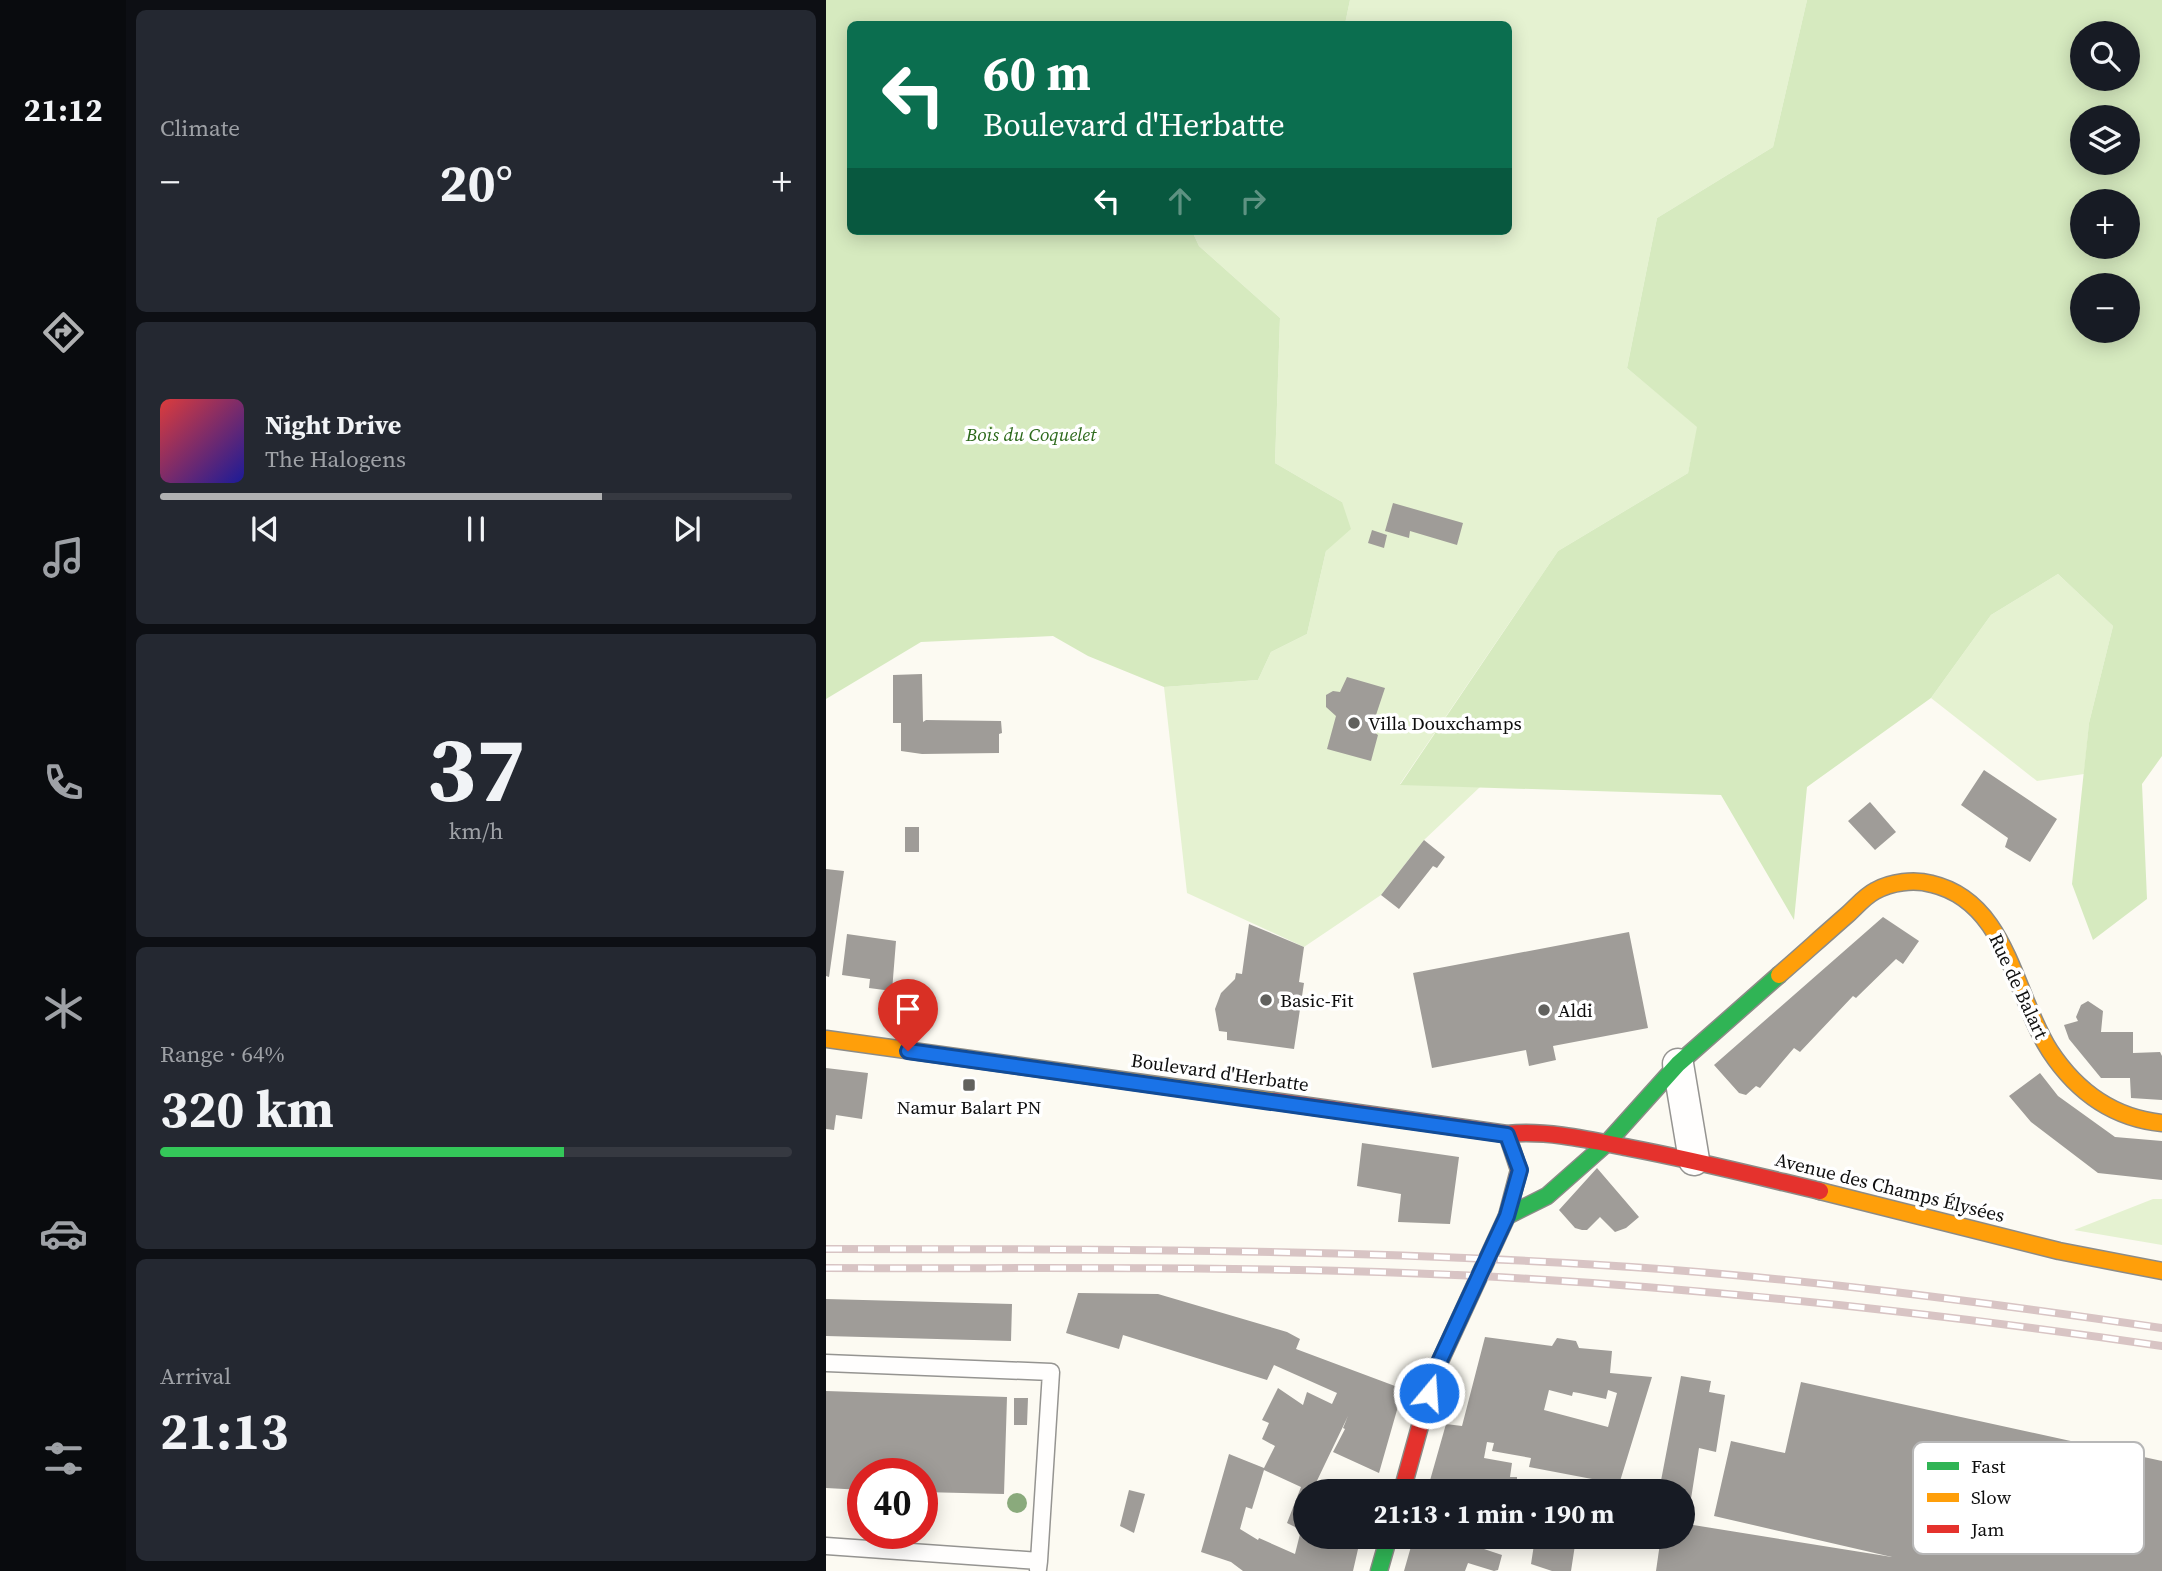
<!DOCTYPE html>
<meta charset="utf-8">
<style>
body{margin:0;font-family:"Source Serif 4",serif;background:#242831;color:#f1f3f6;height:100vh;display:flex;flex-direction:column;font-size:26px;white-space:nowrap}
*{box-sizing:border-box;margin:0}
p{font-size:23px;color:#9ea1a6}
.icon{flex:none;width:38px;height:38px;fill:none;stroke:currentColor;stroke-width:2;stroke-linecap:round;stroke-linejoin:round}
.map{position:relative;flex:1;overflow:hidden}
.side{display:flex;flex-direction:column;gap:10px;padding:10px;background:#0d0f14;width:700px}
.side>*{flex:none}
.banner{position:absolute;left:21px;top:21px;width:665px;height:214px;border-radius:10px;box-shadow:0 4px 18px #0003;background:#0b6e4f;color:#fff;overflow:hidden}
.buttons{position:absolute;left:1244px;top:21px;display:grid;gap:14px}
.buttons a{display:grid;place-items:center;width:70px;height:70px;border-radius:50%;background:#171b24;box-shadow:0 4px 18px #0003;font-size:35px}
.speed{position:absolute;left:21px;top:1458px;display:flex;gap:14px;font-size:35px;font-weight:700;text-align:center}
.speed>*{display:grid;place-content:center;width:91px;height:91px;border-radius:50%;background:#171b24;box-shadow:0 4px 18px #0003;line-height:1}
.speed .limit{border:10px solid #d22;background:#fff;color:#111}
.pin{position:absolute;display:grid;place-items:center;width:60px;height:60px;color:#fff;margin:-72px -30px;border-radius:50% 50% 50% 0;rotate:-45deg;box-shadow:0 0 7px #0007}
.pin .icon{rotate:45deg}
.me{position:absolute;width:77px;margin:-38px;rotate:18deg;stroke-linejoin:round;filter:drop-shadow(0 0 5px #0008)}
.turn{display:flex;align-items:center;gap:24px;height:147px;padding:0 21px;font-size:32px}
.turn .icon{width:91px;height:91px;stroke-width:2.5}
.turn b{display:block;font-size:49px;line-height:60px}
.lanes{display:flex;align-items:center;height:66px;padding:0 21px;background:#0003;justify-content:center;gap:35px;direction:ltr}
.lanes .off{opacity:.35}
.big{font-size:52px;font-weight:700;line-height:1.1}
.side .widget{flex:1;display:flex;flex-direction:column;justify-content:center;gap:10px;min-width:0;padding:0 24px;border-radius:10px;background:#242831}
.side .dial{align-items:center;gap:0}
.dial b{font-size:91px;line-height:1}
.song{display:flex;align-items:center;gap:21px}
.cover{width:84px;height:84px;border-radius:10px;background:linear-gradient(135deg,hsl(0 70% 55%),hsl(240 70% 35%))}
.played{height:7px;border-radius:4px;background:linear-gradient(90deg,#b0b1b2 70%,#363941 70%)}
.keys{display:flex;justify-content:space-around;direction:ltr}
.heat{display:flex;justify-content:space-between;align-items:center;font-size:38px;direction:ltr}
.charge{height:10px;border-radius:5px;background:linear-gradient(90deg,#34c759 64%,#363941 0)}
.trip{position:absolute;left:467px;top:1479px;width:402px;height:70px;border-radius:35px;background:#171b24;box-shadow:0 4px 18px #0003;font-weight:700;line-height:70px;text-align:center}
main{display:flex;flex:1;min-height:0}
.tabs{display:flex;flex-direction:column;width:126px;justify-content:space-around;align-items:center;background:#090b0e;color:#9ea1a6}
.tabs .icon{width:49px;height:49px}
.tabs .on{color:#b0b1b2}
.tabs b{font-size:32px;color:#f1f3f6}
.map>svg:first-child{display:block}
.green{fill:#e5f2d1}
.forest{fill:#d6eabf;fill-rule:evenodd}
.building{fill:#9f9c98;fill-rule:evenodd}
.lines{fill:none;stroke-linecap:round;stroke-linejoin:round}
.lane-casing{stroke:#959491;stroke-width:19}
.street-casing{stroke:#959491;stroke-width:33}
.fast-casing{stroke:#8c8b87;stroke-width:19}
.slow-casing{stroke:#8c8b87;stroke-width:19}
.jam-casing{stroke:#8c8b87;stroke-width:19}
.lane{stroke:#fffefd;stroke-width:16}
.street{stroke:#fffefd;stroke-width:30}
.fast{stroke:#30b455;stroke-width:16}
.slow{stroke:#ff9f0a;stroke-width:16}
.jam{stroke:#e5322d;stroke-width:16}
.rail-casing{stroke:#d8c4c4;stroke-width:8}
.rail{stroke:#fff;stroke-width:5;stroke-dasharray:16;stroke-linecap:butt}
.tree{fill:#8aaa7c}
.route-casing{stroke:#114b97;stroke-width:18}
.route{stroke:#1a73e8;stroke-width:12}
.poi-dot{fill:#61615e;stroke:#fff;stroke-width:2.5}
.labels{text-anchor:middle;stroke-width:7;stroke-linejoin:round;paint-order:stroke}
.park-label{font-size:19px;font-style:italic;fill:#2c691b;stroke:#fff}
.poi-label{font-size:19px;fill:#0e0e0e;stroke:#fff;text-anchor:start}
.street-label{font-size:19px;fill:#0e0e0e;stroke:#fff}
.key{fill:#fff;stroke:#b7b7b7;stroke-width:2}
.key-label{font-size:19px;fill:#0e0e0e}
</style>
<main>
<nav class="tabs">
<b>21:12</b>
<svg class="icon on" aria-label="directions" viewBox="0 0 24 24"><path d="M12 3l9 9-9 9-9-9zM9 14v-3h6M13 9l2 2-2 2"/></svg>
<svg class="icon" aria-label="music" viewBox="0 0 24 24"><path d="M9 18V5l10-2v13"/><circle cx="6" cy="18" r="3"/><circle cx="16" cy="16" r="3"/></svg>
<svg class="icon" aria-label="phone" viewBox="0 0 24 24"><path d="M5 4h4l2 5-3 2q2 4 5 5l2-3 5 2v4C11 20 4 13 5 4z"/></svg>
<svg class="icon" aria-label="climate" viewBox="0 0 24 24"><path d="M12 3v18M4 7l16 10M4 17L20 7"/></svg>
<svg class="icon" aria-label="car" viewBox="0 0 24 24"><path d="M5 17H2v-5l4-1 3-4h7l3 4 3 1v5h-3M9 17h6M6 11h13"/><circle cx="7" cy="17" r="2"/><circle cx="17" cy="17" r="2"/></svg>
<svg class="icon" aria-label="filters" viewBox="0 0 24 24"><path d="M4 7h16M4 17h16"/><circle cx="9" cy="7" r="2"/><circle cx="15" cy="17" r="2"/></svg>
</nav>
<section class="side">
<div class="widget"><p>Climate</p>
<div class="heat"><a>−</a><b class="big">20°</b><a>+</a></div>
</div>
<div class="widget">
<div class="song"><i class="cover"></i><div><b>Night Drive</b><p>The Halogens</p></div></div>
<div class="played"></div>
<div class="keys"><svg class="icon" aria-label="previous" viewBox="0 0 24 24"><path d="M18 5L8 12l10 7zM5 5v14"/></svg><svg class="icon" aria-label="pause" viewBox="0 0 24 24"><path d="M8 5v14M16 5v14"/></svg><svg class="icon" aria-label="next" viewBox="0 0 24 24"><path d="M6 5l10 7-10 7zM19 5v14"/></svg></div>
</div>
<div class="widget dial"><b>37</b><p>km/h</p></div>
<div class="widget"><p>Range · 64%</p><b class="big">320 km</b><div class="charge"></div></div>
<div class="widget"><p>Arrival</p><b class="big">21:13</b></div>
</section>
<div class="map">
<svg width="1336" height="1571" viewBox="0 0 1336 1571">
<rect width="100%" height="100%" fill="#fcfaf2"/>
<path class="green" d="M524,0H981L947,147L831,218L801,368L872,427L862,473L732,551L574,784L654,787L598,840L555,895L478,947L361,893L338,687L432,680L445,652L481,634L500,551L516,502L449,463L454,318L373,246L366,231H682V24H519Z
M1232,574L1287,626L1263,723L1258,774L1211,781L1105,698L1165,615Z
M1327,1199H1336V1245L1248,1230Z"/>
<path class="forest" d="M0,0H524L519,24H24V231H366L373,246L454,318L449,463L516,502L525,529L500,551L481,634L445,652L432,680L338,687L262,656L227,636L95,642L0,699Z
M981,0H1336V756L1316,784L1321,899L1267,940L1246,884L1263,723L1287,626L1232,574L1165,615L1105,698L981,787L968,920L895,795L574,785L732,551L862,473L871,427L801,368L831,218L947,147ZM1256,33H1302V79H1256ZM1256,117H1302V163H1256ZM1256,201H1302V247H1256ZM1256,285H1302V331H1256Z"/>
<path class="building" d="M567,503L637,523L631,545L584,531L583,538L559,531Z
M546,530L561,535L558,548L542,543Z
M96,674L97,722L100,720L175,721L176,733L173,734V753L96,754L75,751V723H67V675Z
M521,677L559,688L545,730L552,735L545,761L501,749L510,716L500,707V695L507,691L514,692Z
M1158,770L1231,819L1204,862L1179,847L1182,838L1135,805Z
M1044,802L1070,832L1049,850L1022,821Z
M79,827H93V852H79Z
M598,840L619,857L611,868L607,866L573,909L555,895Z
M0,869L18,871L3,977L0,976Z
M1057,917L1093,941L1077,964L1070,959L1030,998L1027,996L974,1052L968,1048L934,1088L930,1086L920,1095L913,1093L888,1065Z
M423,924L478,947L473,982L478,983L468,1049L401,1040V1032L393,1031L389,1009L395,993L409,979L410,973L416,974Z
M803,932L822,1028L727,1046L730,1060L703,1066L700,1050L606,1068L587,973Z
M21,934L70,941L66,991L43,988L44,979L16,975Z
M1262,1001L1277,1011L1275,1032H1307V1053L1334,1052L1336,1056V1100L1305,1098L1304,1078H1275L1243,1039L1238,1025L1252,1021L1250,1017L1255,1005Z
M0,1068L42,1073L36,1119L10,1115L8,1130L0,1129Z
M1214,1073L1232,1096L1289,1137L1336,1141V1180L1272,1173L1205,1122L1183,1096Z
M536,1143L633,1157L624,1224L572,1222L575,1194L531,1186Z
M771,1168L813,1217L800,1228L789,1232L774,1217L761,1230H756L749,1228L733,1210Z
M252,1293L332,1294L461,1332L474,1339L470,1349L577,1389L553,1473L507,1452L519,1429L517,1428L522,1416L487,1489L493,1491H480V1536H535L527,1571H417L405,1562L375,1552L403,1454L438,1468L449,1446L436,1439L443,1423L436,1420L452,1388L477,1405L481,1392L506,1404L511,1393L448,1365L441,1380L297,1335L293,1349L240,1333ZM438,1470L475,1487L461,1523L475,1530L469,1554L433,1538L432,1540L414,1529L420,1507L426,1509Z
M0,1299L186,1304L185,1341L0,1336Z
M659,1337L726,1346L731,1338L750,1341L753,1348L786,1351L784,1373L826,1377L791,1491H763L766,1479L703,1467L705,1458L666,1451L668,1443L661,1442L658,1458L686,1463L684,1477H691V1491L652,1488L651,1491H601L620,1424L636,1426ZM723,1390L746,1396L747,1392L753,1393L780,1399L782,1390L791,1393L782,1427L718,1410Z
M855,1376L885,1381L883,1392L899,1395L890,1452L873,1448L861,1524L1066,1557L888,1516L905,1441L959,1453L975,1382L1336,1461V1571H830L835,1536H858V1491H833Z
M0,1391L181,1397L178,1494L96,1492V1474H37V1490L0,1488Z
M188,1398H202L201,1425H188Z
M303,1490L319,1494L308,1533L294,1526Z
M588,1536H661L658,1549L676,1555L672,1570L668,1571L642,1563L639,1571H578Z
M709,1538L749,1545L745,1571H726L705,1564Z"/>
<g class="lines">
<defs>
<path id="lane" d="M0,1363L225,1372L213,1561
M0,1546L213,1561L212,1569"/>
<path id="street" d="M852,1064L868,1160"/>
<path id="fast" d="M681,1216L721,1196L781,1143L852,1064L953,975
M553,1571L563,1536"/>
<path id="slow" d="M953,975C976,955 998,935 1021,915C1030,907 1039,896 1049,891C1065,882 1088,879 1106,884C1182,902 1188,996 1224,1051C1251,1092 1287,1118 1336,1123
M0,1039L447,1101
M994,1191L1233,1251L1336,1271"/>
<path id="jam" d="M447,1101L681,1134C722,1130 764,1140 804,1148C868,1160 931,1176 994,1191
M576,1491L609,1372L681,1216L693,1170L681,1134"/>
</defs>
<use href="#lane" class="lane-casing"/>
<use href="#street" class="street-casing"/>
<use href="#fast" class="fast-casing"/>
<use href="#slow" class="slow-casing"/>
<use href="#jam" class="jam-casing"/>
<use href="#lane" class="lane"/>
<use href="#street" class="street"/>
<use href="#fast" class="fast"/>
<use href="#slow" class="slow"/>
<use href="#jam" class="jam"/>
<defs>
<path id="rail" d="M0,1249C258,1249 516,1249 774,1265C962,1276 1149,1301 1336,1328
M0,1268C218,1269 435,1265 653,1276C882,1288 1109,1313 1336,1346"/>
</defs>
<use href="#rail" class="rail-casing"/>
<use href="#rail" class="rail"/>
</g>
<circle class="tree" cx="191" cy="1503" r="10"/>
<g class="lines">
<defs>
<path id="route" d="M82,1051L681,1135L694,1170L681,1216L609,1371L603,1393"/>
</defs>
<use href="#route" class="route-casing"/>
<use href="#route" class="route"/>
</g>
<g class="poi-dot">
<circle cx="528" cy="723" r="7"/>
<circle cx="440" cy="1000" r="7"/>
<circle cx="718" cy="1010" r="7"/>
<rect x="136" y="1078" width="14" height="14" rx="3.5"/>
</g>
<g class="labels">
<g class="park-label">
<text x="205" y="441">Bois du Coquelet</text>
</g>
<g class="poi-label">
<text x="542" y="730">Villa Douxchamps</text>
<text x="454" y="1007">Basic-Fit</text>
<text x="732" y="1017">Aldi</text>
<text x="143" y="1114" text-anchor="middle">Namur Balart PN</text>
</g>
<g class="street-label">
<text transform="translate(1193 986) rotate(65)" y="7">Rue de Balart</text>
<text transform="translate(394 1072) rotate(8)" y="7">Boulevard d'Herbatte</text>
<text transform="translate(1064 1187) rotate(14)" y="7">Avenue des Champs Élysées</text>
</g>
</g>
<rect x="1087" y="1442" width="231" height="112" rx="10" class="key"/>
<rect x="1101" y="1462" width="32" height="8" fill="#30b455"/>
<rect x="1101" y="1493" width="32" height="9" fill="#ff9f0a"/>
<rect x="1101" y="1525" width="32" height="8" fill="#e5322d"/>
<g class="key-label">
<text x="1145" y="1473">Fast</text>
<text x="1145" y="1504">Slow</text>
<text x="1145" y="1536">Jam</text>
</g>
</svg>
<div class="buttons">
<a><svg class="icon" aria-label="search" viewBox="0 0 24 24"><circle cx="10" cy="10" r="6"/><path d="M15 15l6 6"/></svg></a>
<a><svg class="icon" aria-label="layers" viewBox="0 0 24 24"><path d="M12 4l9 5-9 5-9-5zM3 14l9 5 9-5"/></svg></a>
<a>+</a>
<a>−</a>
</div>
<div class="speed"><div class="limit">40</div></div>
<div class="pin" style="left:82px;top:1051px;background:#d93025"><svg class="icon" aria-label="arrive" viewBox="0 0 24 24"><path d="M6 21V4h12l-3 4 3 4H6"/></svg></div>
<svg class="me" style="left:603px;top:1393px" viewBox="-20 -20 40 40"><circle r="17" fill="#1a73e8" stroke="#fff" stroke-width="3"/><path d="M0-11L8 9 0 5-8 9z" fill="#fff"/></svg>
<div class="trip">21:13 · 1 min · 190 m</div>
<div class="banner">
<div class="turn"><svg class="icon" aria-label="left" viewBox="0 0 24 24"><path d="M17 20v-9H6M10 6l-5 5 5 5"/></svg><div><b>60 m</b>Boulevard d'Herbatte</div></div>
<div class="lanes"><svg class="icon" aria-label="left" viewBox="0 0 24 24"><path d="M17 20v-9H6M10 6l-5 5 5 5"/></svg><svg class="icon off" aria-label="ahead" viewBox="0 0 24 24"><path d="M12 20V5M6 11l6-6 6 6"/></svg><svg class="icon off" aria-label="right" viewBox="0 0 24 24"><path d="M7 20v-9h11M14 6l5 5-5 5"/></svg></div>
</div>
</div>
</main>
